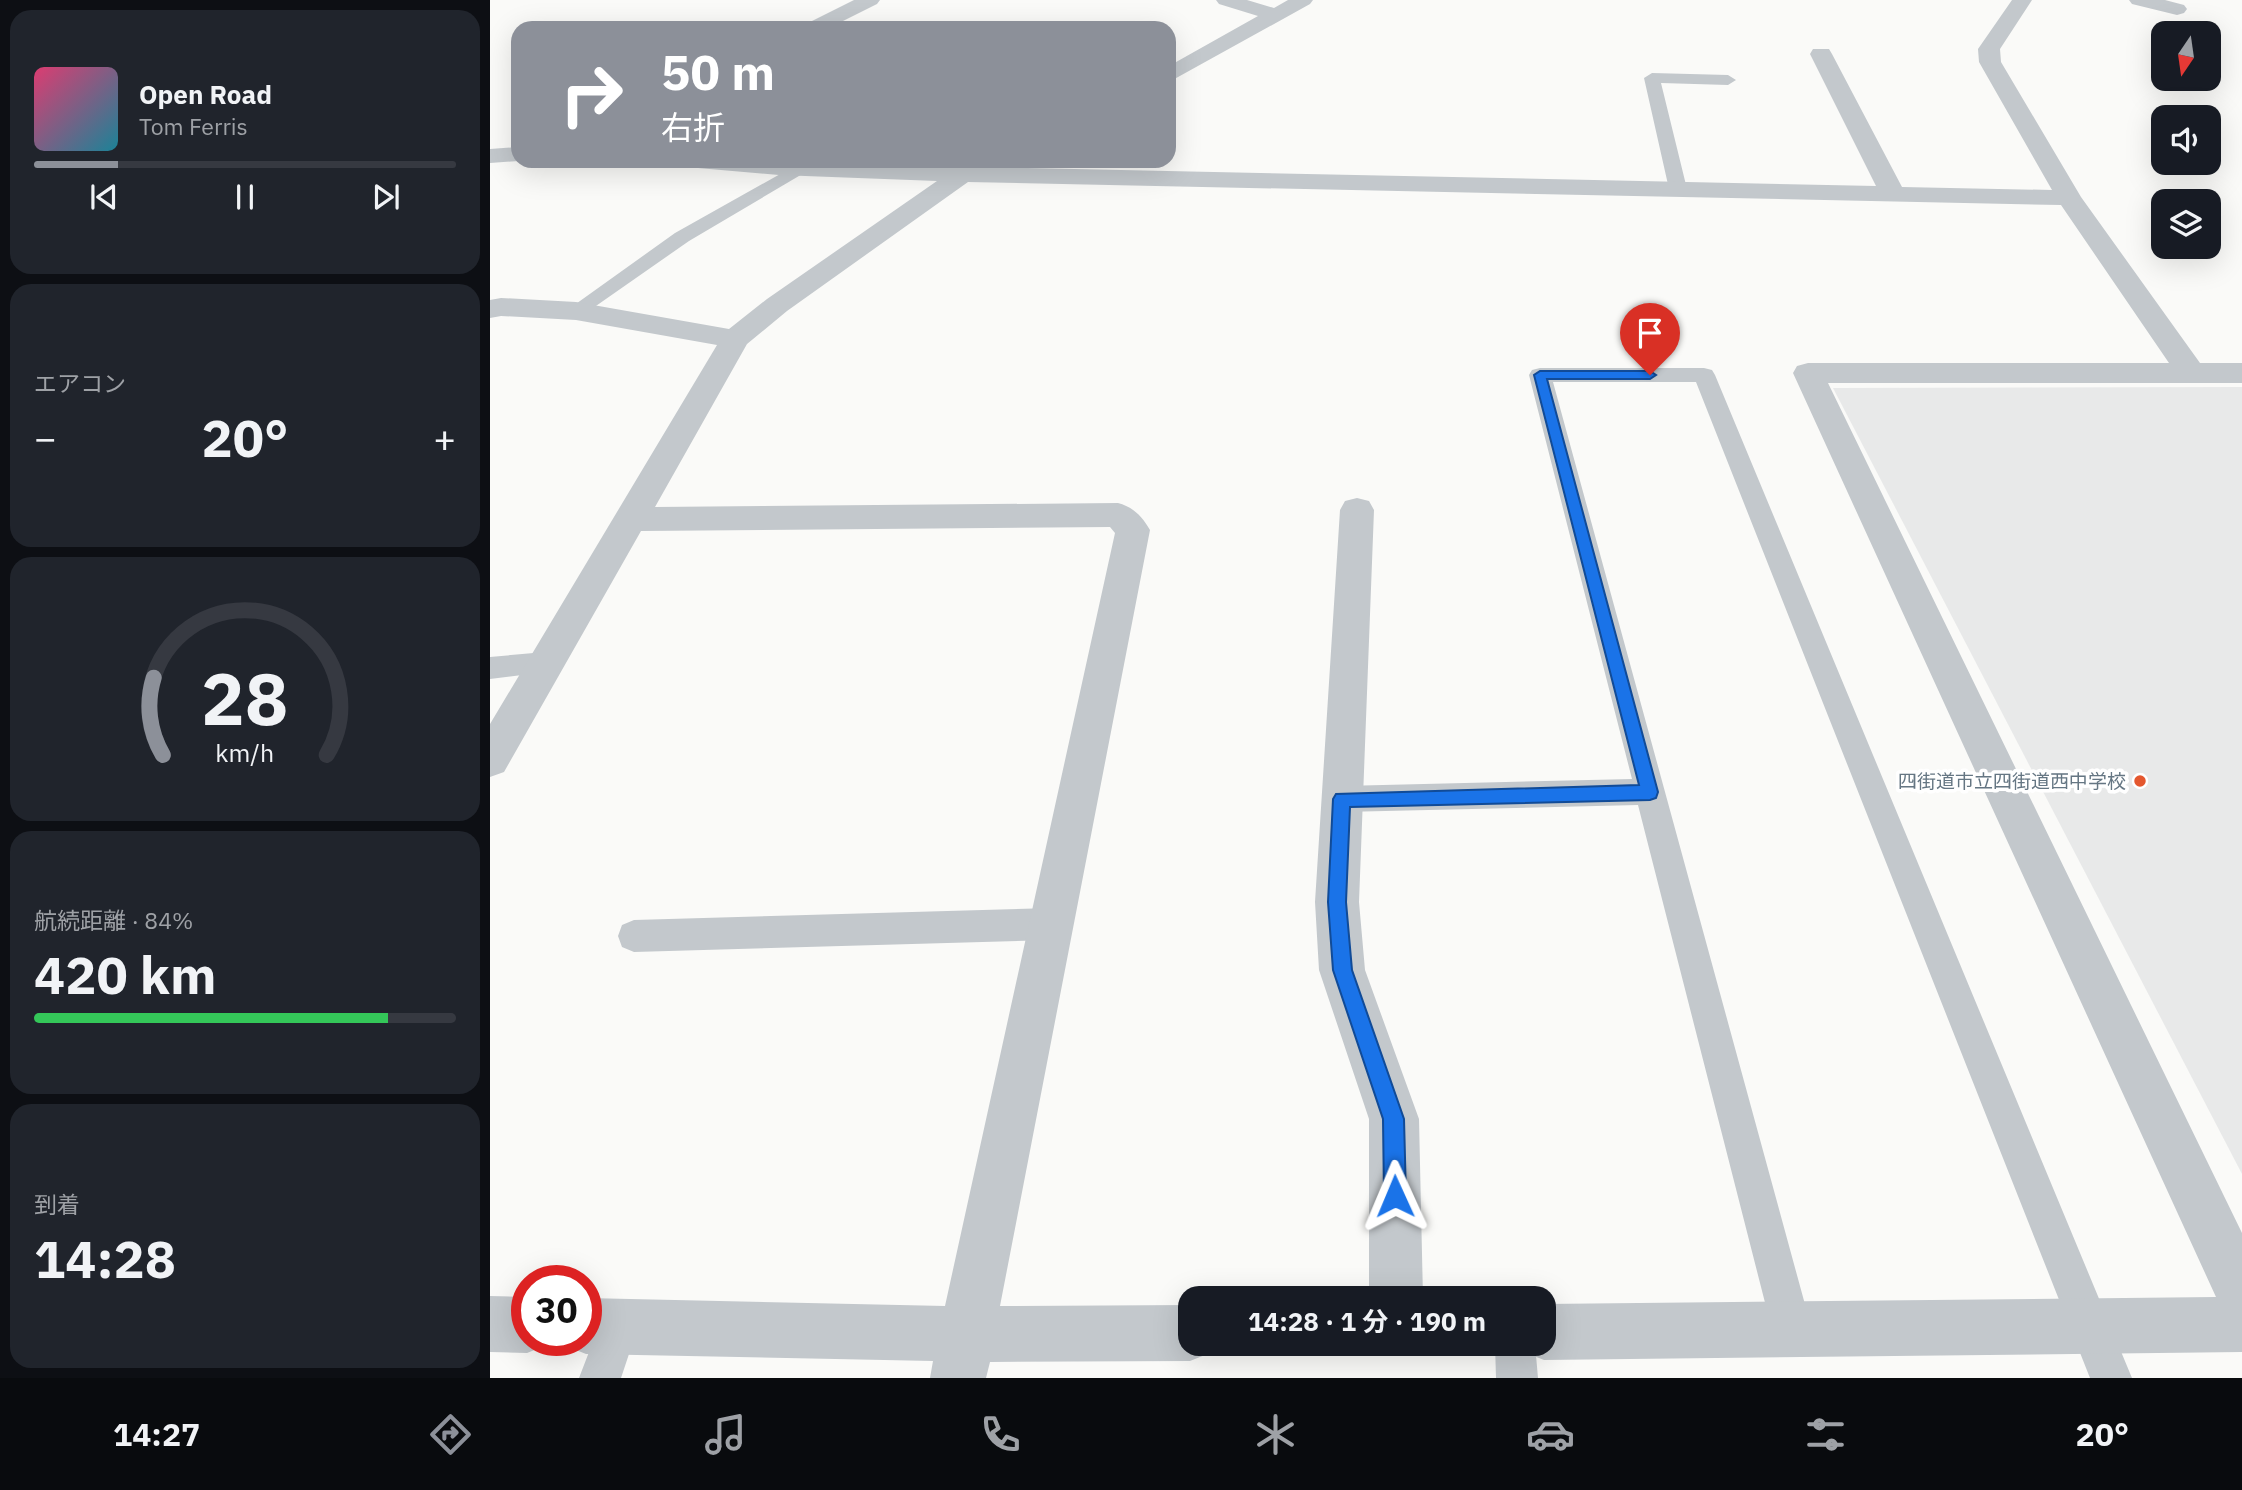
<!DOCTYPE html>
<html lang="ja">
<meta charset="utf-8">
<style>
body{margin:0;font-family:"IBM Plex Sans","Noto Sans JP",sans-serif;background:#20242c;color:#f1f3f6;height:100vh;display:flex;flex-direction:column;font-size:26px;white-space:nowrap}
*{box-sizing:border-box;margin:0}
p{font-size:23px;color:#9ea1a6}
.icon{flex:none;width:38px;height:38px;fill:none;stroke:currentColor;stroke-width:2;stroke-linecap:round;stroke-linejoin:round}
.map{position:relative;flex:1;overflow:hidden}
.panel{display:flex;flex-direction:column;gap:10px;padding:10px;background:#0d0f14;width:490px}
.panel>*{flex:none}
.guide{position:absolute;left:21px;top:21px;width:665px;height:147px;border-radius:21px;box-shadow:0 7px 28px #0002;background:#8c9099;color:#fff;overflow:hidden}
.needle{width:46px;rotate:193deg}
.tools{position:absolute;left:1661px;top:21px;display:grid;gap:14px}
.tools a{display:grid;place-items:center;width:70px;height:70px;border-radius:14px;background:#171b24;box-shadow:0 7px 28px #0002;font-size:35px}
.speed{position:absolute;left:21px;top:1265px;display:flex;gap:14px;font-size:35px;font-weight:700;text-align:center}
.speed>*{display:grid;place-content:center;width:91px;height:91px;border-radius:50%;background:#171b24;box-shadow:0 7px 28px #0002;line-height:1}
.speed .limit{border:10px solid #d22;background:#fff;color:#111}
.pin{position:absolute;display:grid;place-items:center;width:60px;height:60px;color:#fff;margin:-72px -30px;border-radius:50% 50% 50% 0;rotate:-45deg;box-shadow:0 0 7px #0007}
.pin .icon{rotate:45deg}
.me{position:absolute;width:77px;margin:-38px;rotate:359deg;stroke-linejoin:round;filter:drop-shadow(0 0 5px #0008)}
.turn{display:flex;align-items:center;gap:24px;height:147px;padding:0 35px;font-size:32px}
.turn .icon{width:91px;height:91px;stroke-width:2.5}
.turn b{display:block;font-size:49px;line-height:60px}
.big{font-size:52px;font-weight:700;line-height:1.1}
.panel .tile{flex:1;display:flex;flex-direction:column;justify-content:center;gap:10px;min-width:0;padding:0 24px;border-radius:21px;background:#20242c}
.panel .dial{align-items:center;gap:0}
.dial svg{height:182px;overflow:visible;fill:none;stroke:#363941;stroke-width:7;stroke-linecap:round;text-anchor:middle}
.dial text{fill:#f1f3f6;stroke:none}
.song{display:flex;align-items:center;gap:21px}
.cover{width:84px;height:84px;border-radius:10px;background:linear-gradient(135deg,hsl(340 70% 55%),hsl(190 70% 35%))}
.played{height:7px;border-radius:4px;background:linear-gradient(90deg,#8c9099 20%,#363941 20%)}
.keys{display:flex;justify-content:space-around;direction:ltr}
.heat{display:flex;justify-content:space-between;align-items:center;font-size:38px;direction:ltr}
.charge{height:10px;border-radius:5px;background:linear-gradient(90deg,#34c759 84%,#363941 0)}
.trip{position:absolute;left:688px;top:1286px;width:378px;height:70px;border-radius:21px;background:#171b24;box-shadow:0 7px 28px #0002;font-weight:700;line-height:70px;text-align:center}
.tab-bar{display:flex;height:112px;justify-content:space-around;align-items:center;background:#090b0e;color:#9ea1a6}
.tab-bar .icon{width:49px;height:49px}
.tab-bar .selected{color:#8c9099}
.tab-bar b{font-size:32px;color:#f1f3f6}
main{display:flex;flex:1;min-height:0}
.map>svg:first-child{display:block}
.built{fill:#e8e9e9}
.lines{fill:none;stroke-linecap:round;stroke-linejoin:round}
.service{fill:#c3c8cc;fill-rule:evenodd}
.minor{fill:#c3c8cc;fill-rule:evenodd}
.route{fill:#1a73e8;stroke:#114b97;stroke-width:2}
.poi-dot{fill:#e4572e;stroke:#fff;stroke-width:2.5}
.labels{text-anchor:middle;stroke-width:7;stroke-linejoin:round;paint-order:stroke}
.poi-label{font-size:19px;fill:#657683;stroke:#fff;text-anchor:end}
</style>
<main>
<section class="panel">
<div class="tile">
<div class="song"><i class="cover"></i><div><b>Open Road</b><p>Tom Ferris</p></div></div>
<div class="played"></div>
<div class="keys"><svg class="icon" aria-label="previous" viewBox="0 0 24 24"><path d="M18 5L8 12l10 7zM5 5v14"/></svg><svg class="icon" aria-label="pause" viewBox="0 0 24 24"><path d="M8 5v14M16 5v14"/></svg><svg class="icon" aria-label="next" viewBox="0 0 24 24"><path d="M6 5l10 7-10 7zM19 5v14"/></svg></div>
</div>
<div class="tile"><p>エアコン</p>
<div class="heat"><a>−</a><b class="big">20°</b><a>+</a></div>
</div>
<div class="tile dial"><svg viewBox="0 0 100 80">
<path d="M14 69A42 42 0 1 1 86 69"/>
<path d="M14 69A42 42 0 0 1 10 35" stroke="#8c9099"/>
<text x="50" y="56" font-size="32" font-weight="700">28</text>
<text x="50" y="72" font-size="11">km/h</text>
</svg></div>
<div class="tile"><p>航続距離 · 84%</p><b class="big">420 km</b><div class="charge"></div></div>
<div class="tile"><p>到着</p><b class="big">14:28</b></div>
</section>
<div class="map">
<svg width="1752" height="1378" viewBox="0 0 1752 1378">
<rect width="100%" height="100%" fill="#fafaf8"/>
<path class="built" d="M1752,387V1174L1343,388Z"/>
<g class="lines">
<path class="service" d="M1162,73L1238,75L1246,80L1238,85L1171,83L1197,189L1188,194L1179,189L1154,78Z
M308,164L317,169L314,173L199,241L93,315H79L76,311L185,233Z
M1050,368H1214L1222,370L1225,375L1642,1378H1600L1206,382H1063L1322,1330L1316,1344L1302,1350L1288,1344L1282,1330L1148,805L852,812L841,808L837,799L841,790L852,786L1142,779L1039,375L1042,370Z
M55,652L65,655L69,663L65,671L0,679V657Z
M562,908L574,913L578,924L574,935L562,940L144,952L132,947L128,936L132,925L144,920Z
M128,1307L142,1313L148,1327L131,1378H89L114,1313Z
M1005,1344H1045L1048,1378H1006Z"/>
<path class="minor" d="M364,0H390L387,4L339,28H313L316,24Z
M726,0H757L784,8L798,0H823L820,4L679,82V66L768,16L729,4Z
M1522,0H1542L1510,49L1511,62L1591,197L1710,363H1752V383H1338L1752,1233V1352L1054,1360L1034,1352L1031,1344H1054V1304L1726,1297L1303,373L1307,366L1318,363H1679L1571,205L478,182L297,311L257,344L165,507L628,503C643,507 652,516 660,530L510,1306L700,1305V1344H723L720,1353L700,1361L500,1362L496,1378H440L443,1361L96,1354L76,1346L74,1340H96V1298L455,1306L625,533L620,527L151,531L14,772L0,777V724L227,345L86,320L11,316L0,318V300L11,298L86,302L239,329L277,299L447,181L289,175L208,168L199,166L196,161H300L467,166L478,163L488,167L1386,186L1320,54L1323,49H1339L1342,54L1412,187L1562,190L1489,62L1488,49Z
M1639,0H1675L1694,5L1697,9L1694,13L1687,15L1642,4Z
M28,147L29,161L0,163V149Z
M867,498L879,501L884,510L869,902L875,970L929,1119L933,1298H879V1119L829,970L825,902L850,510L855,501Z
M0,1296L37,1297V1340H58L57,1345L37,1353L0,1352Z"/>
</g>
<path class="route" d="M1050,371H1160L1166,375L1160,379H1057L1168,792L1166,798L1160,800L860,807L856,902L862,970L914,1119L916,1196L912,1204L905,1207L897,1204L894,1196L893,1119L843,970L838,902L843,799L846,794L1149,785L1044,375Z"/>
<circle class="poi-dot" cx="1650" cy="781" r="7"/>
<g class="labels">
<g class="poi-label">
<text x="1636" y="788">四街道市立四街道西中学校</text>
</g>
</g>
</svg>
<div class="tools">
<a><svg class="needle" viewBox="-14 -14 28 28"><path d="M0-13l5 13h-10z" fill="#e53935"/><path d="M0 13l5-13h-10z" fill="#9ea1a6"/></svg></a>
<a><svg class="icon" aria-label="sound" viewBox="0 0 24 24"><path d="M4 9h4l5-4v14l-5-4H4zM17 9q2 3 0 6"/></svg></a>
<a><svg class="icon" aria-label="layers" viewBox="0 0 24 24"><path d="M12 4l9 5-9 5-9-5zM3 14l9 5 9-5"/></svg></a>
</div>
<div class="speed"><div class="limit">30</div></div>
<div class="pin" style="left:1160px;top:375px;background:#d93025"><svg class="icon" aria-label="arrive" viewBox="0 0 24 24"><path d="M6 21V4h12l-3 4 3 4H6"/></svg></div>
<svg class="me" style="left:905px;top:1196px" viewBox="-20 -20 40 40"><path d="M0-17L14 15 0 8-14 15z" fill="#1a73e8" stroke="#fff" stroke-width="4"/></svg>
<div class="trip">14:28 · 1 分 · 190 m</div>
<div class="guide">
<div class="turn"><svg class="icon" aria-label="right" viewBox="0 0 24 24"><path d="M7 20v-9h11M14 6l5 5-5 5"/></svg><div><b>50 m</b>右折</div></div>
</div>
</div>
</main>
<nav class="tab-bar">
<b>14:27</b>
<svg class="icon selected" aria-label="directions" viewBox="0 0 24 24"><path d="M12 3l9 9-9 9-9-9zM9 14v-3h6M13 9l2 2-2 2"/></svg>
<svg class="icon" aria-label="music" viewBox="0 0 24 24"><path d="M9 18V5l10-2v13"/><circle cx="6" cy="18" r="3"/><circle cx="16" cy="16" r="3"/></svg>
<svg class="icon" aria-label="phone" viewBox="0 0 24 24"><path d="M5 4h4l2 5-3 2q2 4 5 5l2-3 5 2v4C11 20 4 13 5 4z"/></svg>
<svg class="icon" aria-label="climate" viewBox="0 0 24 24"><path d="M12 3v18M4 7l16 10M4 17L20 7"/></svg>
<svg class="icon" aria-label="car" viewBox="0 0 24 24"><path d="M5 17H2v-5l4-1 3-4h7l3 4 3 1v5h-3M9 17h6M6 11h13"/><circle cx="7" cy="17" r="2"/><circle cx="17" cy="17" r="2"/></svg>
<svg class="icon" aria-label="filters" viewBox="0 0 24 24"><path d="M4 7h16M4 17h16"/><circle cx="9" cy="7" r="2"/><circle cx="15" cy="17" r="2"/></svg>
<b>20°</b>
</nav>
